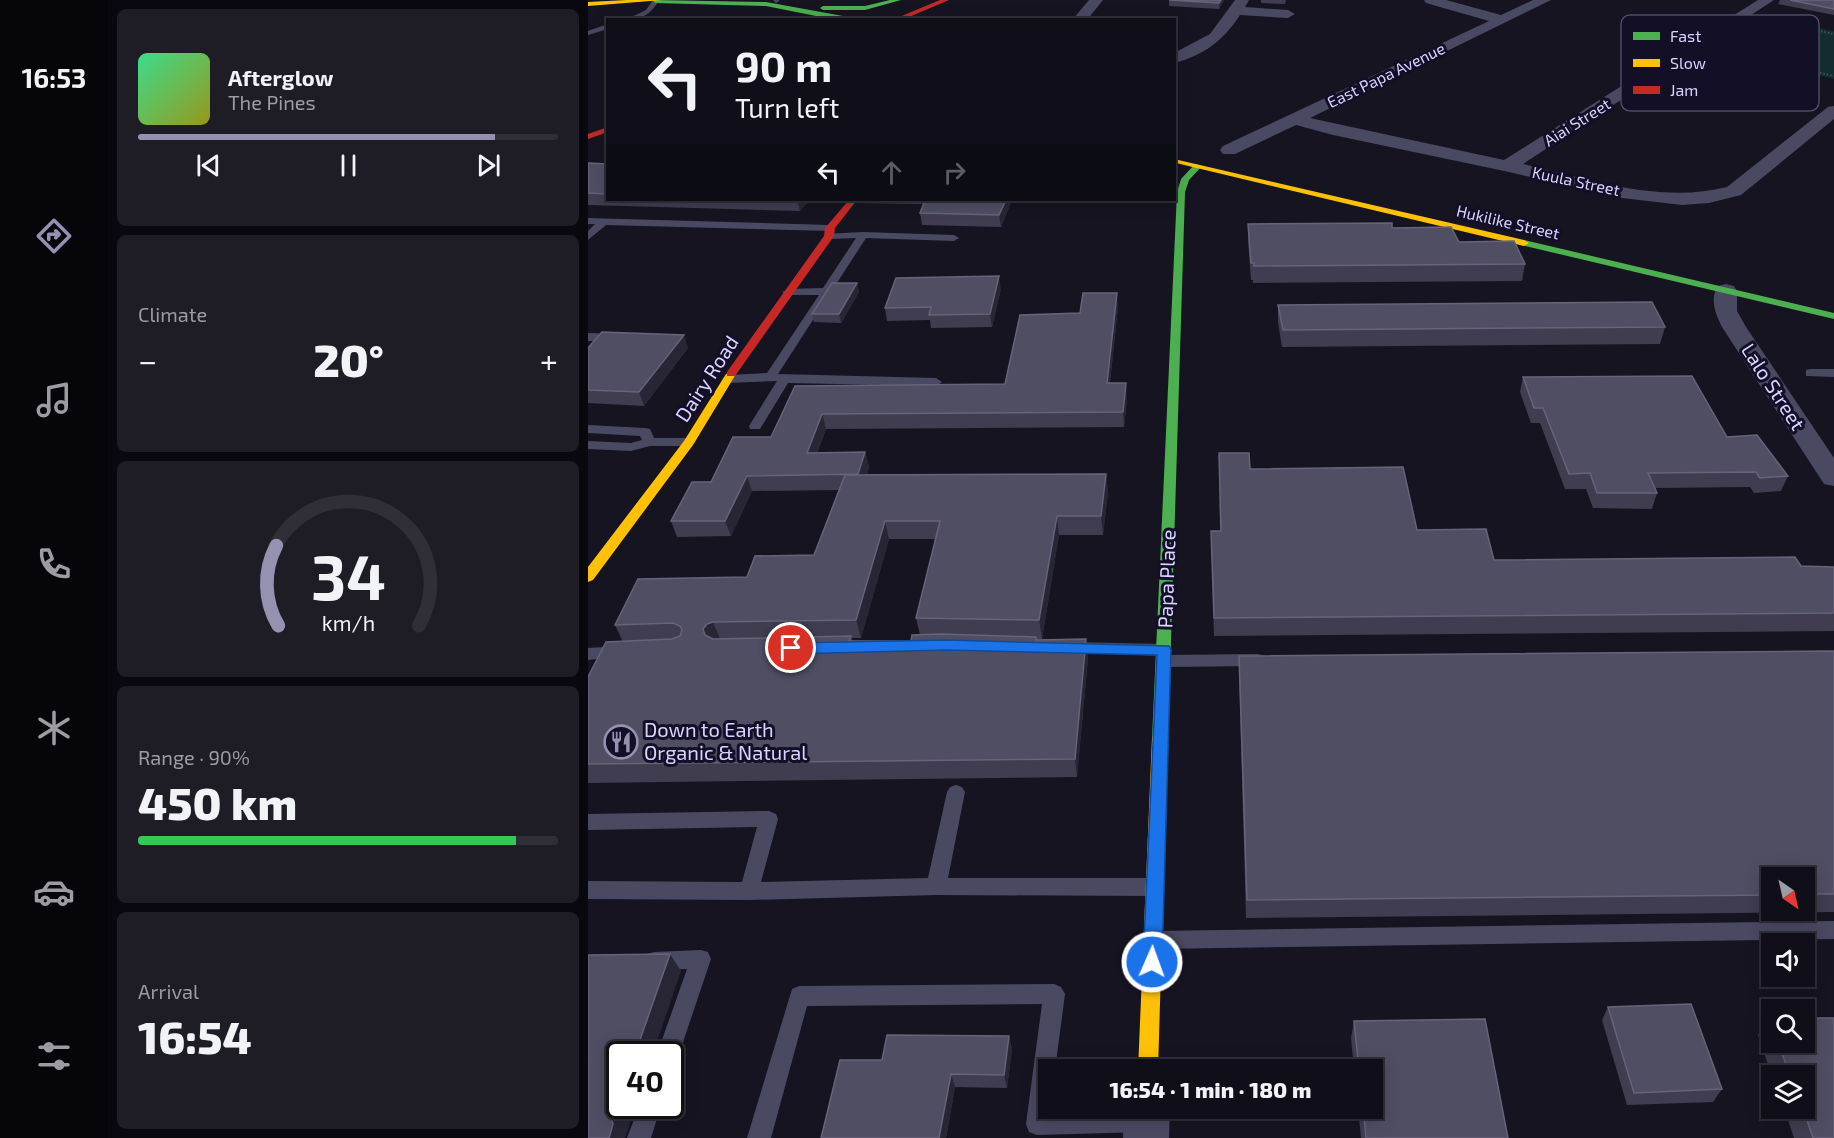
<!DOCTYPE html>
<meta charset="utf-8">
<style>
body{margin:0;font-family:"Exo 2",sans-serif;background:#1e1d26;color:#f1f3f6;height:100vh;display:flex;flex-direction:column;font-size:22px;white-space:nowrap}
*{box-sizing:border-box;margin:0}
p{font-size:20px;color:#9c9ca2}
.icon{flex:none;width:33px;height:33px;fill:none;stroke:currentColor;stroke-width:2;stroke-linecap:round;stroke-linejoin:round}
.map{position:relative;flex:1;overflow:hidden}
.panel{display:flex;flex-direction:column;gap:9px;padding:9px;background:#09080e;width:480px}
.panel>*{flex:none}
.top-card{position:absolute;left:18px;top:18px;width:570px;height:183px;border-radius:0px;box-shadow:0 3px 15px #0003,0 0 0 2px #302f38;background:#100f19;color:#f1f3f6;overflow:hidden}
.needle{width:39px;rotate:146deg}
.tools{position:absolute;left:1173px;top:867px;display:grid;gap:12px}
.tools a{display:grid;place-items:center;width:54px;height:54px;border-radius:0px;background:#100f19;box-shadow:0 3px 15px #0003,0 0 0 2px #302f38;font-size:30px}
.speed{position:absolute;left:18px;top:1041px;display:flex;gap:12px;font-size:30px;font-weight:700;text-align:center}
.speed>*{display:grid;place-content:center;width:78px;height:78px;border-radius:50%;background:#100f19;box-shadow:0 3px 15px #0003,0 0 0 2px #302f38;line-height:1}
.speed .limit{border:3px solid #111;border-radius:9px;background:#fff;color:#111}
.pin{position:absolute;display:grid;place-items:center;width:51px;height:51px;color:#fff;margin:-26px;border:3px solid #fff;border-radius:50%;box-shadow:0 2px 6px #0007}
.me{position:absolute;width:66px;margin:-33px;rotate:2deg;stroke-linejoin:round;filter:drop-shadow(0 0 4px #0008)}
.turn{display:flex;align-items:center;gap:21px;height:126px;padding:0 30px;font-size:27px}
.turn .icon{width:78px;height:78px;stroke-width:2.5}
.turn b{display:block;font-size:42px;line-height:51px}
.lanes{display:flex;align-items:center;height:57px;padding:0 30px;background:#0003;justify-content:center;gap:30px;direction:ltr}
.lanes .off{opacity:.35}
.big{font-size:45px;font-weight:800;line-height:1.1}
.panel .widget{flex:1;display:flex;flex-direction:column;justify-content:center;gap:9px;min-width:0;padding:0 21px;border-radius:9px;background:#1e1d26}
.panel .dial{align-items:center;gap:0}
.dial svg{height:156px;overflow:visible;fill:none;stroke:#302f38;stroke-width:7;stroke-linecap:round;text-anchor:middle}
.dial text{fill:#f1f3f6;stroke:none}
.song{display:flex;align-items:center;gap:18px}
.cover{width:72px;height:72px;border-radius:9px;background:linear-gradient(135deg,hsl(150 70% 55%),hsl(60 70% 35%))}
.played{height:6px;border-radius:3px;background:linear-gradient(90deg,#9591b1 85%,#302f38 85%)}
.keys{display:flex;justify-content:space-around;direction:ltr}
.heat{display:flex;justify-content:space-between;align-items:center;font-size:33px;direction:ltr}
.charge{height:9px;border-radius:4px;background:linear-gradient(90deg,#34c759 90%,#302f38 0)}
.trip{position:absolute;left:450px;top:1059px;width:345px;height:60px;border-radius:0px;background:#100f19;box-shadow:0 3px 15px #0003,0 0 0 2px #302f38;font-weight:800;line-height:60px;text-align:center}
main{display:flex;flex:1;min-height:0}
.tabs{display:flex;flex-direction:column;width:108px;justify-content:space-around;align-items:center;background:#06060a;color:#9c9ca2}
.tabs .icon{width:42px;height:42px}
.tabs .current{color:#9591b1}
.tabs b{font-size:27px;color:#f1f3f6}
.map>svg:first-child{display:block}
.green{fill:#132c2d}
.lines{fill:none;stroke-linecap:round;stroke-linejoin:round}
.path{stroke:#44505f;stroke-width:2;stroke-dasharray:1.5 2;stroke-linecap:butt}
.lane{fill:#4a4962;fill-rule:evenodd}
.street{fill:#4a4962;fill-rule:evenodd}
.fast{fill:#4caf50;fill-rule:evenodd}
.slow{fill:#ffc107;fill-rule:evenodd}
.jam{fill:#c62828;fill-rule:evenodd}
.wall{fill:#403d50;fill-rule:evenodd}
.shaded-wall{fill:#282635}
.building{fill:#504e63;stroke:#66637b;stroke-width:1.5}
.route{fill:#1a73e8;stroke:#114b97;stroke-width:1.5}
.labels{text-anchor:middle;stroke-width:6;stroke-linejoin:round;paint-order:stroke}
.far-street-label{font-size:16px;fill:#d9d4ff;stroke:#130f26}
.street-label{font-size:20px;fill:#d9d4ff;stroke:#130f26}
.poi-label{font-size:20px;fill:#d9d4ff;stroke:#130f26;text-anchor:start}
.key{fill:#130f26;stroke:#4e4a67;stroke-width:1.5}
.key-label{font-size:16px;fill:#d9d4ff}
</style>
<main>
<nav class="tabs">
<b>16:53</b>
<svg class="icon current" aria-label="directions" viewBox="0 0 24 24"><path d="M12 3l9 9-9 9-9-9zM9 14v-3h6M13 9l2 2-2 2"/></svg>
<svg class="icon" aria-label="music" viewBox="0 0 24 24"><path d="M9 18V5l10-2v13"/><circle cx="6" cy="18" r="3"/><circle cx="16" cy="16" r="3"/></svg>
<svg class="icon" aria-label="phone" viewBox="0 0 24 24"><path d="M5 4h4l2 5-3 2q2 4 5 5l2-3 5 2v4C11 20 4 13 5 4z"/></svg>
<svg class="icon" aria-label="climate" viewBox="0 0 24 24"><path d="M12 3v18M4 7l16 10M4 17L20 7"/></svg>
<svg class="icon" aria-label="car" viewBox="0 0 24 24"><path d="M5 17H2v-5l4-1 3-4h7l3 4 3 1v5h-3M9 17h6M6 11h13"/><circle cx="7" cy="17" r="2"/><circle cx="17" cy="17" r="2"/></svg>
<svg class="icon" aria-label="filters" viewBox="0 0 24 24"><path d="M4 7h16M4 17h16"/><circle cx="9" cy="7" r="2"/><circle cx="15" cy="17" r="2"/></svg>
</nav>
<section class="panel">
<div class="widget">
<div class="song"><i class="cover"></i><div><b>Afterglow</b><p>The Pines</p></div></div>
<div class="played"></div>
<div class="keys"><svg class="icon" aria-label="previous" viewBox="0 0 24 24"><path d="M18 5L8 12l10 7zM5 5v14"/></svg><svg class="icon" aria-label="pause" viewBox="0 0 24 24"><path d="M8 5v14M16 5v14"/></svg><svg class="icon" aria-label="next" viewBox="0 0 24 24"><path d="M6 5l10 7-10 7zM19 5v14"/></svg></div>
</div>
<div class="widget"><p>Climate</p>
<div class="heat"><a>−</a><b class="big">20°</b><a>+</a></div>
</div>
<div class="widget dial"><svg viewBox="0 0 100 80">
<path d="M14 69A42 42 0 1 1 86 69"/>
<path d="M14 69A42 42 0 0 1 13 28" stroke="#9591b1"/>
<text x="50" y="56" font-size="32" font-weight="700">34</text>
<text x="50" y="72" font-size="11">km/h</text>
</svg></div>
<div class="widget"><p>Range · 90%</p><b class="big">450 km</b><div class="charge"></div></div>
<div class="widget"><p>Arrival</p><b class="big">16:54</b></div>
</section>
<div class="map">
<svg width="1246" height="1138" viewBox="0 0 1246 1138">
<rect width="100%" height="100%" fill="#161421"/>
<path class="green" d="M1159,13L1246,31V79L1107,48Z"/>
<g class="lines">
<path class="path" d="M1178,20L1246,34
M1162,30L1176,33
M1133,50L1246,76"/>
<path class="lane" d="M65,0H71C63,14 54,20 37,20L58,10Z
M185,0H191V1L188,3Z
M20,24V29L0,35V31Z
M260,200H359L360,201L355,204L265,203Z
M0,218L242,225L247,228L242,231L18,225L0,240V231L7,224H0Z
M275,232L366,235L371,238L366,241L278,238L190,374L348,378L354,382L348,386L200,383L172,429H162L161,426L189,381L140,383L134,379L140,375L179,373L231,295H200L194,292L200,289L235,288L268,238L241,239L237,238V234Z
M0,333L30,334L36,338L30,342L0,341Z
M1222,369H1246V377L1218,376V370Z
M0,425L57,428L62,429L66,438H101L108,442L101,446H62L43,451L0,449V441L43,443L54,440L52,436L0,433Z
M481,642L576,644L582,646L584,650L579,655L670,654L676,656L678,660L676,664L670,666L576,667L570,665L568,661L574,656L475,652L473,648L475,644Z
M31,646L37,648L39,652L37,656L0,660V648Z
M368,785L374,787L377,792L360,878H565L572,881L575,887L572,893L565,896L348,895L161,900L0,899V881L154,882L169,827L0,830V814L181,811L188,814L190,819L173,882L340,878L359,792L362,787Z
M1246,921V939L568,949L561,947L558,940L561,933L568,931Z
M113,950L120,952L123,959L91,1054L88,1062L82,1064V1054H69L99,969L66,970L59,968L56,961L59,954L66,952Z
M466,984L473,987L477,994L467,1070H460L462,1112L555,1110L563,1113L566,1121L563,1129L555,1132L449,1135L441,1132L438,1124L454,1004L219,1006L183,1138H159L204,989L211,986Z
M51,1106H73L63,1138H39Z"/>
<path class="street" d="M501,0H515L499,20H484Z
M647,0H661L657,7L700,10L707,14L700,18L652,15C636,40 615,56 586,63V53L622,34Z
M836,0H858L913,15L945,0H963L722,118L916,160L1170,0H1186L935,164C1001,179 1072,204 1139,187L1240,107L1246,106V119L1153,195L1121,203L1094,205L1034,198L921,172L745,135L708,125L647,154H635L632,150L635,146L901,21L838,3Z
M1138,284L1146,286L1149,291V311L1158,327L1246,458V486L1236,484L1134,327C1128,315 1121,299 1130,286Z
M536,1108H582L581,1138H535Z"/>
<path class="fast" d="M65,0L178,2L277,20H248L178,6L67,3Z
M302,0H313L277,10H235L232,8L235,6H277Z
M607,164L614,166L601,180L597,192L580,738L578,742L572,744L566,742L564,738L589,192L593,179Z
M936,240L1246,313V319L933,245V241Z"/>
<path class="slow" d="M39,0H75L0,6V2Z
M586,159L936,240L941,243L936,246L588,163Z
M143,371L148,374L105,445L5,580L0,582V567L96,441L138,374Z
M572,732L578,734L580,738L570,1070H550L564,738L566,734Z"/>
<path class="jam" d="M352,0H361L314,20H304Z
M20,127V132L0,139V134Z
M261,200H269L247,228L246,236L147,376H139V372L236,236L237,228Z"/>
</g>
<path class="wall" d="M581,0H636L631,9L581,6Z
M673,0H698L697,4L673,3Z
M1192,0H1246V15L1190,4Z
M0,163L20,164V200H222L212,211L0,205Z
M337,200H424L413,227L334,225L332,213Z
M660,224L804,228L871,242L937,264L934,281L665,283V280H663L660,240Z
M269,283L271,292L253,323L226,322L224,314Z
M413,289L404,327L343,328L342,320L299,321L297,308Z
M690,305L1077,327L1072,344L694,347L690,322Z
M530,307L522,383L539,398L536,427L238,429L229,453L277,452L281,467L279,474H518L520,492L515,535H471L454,639H449L500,658L489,777L0,783V677L35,642L27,625L159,577L226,555L251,490L164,491L143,536L89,537L83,521L123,482L183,437L207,386L417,384L492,313ZM301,539H348L328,618L332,635L323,641H264V638H273Z
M0,348H100L56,406L0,403Z
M935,377L1139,437L1200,476L1193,491L1166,493L1162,487L1067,488L1069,493L1064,509L1005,508L998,489H977L952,423H943L932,392Z
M631,453L662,469L829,530L906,560L1246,567V631L626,636L623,531H632Z
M1246,651V912L658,918L651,675V656ZM1184,878H1216V910H1184Z
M1020,1007L1134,1089L1125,1102L1039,1105L1014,1020Z
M1181,1018H1184V1042H1216L1246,1138H1206L1196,1108H1216V1076H1184L1170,1035Z
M766,1021L920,1138H773L770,1108H784V1070H766L763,1038Z
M421,1036L424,1049L419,1088L367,1087L358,1138H233L294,1060Z"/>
<path class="shaded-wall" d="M633,0H636L631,9V3Z
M209,200H222L212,211Z
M418,200H424L413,227L411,215Z
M411,276L413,289L404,327L402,314Z
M269,283L271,292L253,323L251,314Z
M529,293L530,307L520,398L519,383Z
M96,335L100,348L56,406L51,392Z
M538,383L539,398L536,427L535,412Z
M234,414L238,429L223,468L219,453Z
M277,452L281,467L274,490L270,474Z
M518,474L520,492L515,535L513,516Z
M159,476L164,491L143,536L137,521Z
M469,516L471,535L454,639L451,620Z
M297,521L301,539L273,638L268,620Z
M125,622L133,641L123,648L115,629L119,624Z
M498,639L500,658L489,777L487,759Z
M82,954L93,971L65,1054H47Z
M421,1036L424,1049L419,1088L416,1075Z
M363,1074L367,1087L358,1138H351Z
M32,1099V1106H48L37,1138H21L24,1121Z"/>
<path class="building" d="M581,0H633L631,3Z
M1202,0H1246V9Z
M0,163L20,164V194L0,193Z
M337,200H418L411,215L332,213Z
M804,223V228L863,227L871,242L926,241L937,264L666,266V263H663L660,224Z
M411,276L402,314L341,315L343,307L297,308L308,278Z
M244,283H269L251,314H224Z
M495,293H529L519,383H538L535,412L234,414L219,453L277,452L270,474L159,476L137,521H83L104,482H123L145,437H183L207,386L417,384L432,315L492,313Z
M1064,302L1077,327L695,330L690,305Z
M14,332L96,335L51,392L0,390V348Z
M1104,376L1139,437L1169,435L1200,476L1172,478L1168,472L1060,473L1069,493H1009L1002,473L981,474L955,408H946L935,377Z
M631,453H661L662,469L815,467L829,530L898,529L906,560L1207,557L1213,566L1246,567V613L626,618L623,531H633Z
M518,474L513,516H469L451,620L328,618L352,521H297L268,620L125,622L119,624L115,629L117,635L125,639L263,636L261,641H323L324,635L354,634L448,637V640L498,639L487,759L0,764V677L18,642L84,639L92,636L94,630L92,626L85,623L27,625L50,579L159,577L167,556L226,555L257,475Z
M1246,651V894H1216V878H1184V895L659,900L651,656Z
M82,954L47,1054H32V1099L24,1121L25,1124L21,1138H0V955Z
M1103,1004L1134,1089L1046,1093L1020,1007Z
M1216,1018H1246V1138H1225L1215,1108H1216V1076H1202L1190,1042H1216Z
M897,1019L920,1138H778L775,1108H784V1070H771L766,1021Z
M299,1035L421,1036L416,1075L363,1074L351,1138H233L252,1060H294Z"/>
<path class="route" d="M358,640L581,646L583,650L574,962L571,968L564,971L558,968L555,962L569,655L358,650L203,654L195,648L203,643Z"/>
<defs>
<symbol id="restaurant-ring" viewBox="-11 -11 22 22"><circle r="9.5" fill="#130f26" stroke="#9591b1" stroke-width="1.5"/><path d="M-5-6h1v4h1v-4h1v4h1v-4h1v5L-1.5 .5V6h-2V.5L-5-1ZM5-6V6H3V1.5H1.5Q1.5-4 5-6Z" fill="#9591b1"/></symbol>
</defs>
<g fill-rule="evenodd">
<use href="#restaurant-ring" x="14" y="723" width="38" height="38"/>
</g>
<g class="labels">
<g class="far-street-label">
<text transform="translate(798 75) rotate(-26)" y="6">East Papa Avenue</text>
<text transform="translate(989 122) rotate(-32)" y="6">Aiai Street</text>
<text transform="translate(988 181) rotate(12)" y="6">Kuula Street</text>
<text transform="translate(920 222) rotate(13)" y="6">Hukilike Street</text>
</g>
<g class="street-label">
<text transform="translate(119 379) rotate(-57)" y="7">Dairy Road</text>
<text transform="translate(1185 387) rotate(57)" y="7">Lalo Street</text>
<text transform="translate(579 579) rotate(-88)" y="7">Papa Place</text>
</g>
<g class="poi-label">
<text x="56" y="737">Down to Earth<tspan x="56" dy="23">Organic &amp; Natural</tspan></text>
</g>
</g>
<rect x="1033" y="15" width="198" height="96" rx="9" class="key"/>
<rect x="1045" y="32" width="27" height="8" fill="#4caf50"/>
<rect x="1045" y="59" width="27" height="8" fill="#ffc107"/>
<rect x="1045" y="86" width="27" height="8" fill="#c62828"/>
<g class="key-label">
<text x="1082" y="42">Fast</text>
<text x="1082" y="69">Slow</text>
<text x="1082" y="96">Jam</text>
</g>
</svg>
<div class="tools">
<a><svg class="needle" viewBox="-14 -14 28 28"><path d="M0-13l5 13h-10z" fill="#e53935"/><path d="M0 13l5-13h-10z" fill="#9c9ca2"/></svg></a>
<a><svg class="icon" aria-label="sound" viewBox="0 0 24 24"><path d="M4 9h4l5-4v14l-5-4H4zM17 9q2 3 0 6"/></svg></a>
<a><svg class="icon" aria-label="search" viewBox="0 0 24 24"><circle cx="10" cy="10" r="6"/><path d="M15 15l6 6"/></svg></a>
<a><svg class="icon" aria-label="layers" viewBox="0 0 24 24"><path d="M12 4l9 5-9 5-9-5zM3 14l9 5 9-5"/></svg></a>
</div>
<div class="speed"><div class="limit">40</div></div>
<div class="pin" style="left:203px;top:648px;background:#d93025"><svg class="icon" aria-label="arrive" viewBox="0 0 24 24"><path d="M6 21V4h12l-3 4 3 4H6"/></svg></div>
<svg class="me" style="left:564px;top:962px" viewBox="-20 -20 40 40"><circle r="17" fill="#1a73e8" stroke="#fff" stroke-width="3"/><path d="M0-11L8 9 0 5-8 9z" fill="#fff"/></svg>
<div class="trip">16:54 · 1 min · 180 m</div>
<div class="top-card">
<div class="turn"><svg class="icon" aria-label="left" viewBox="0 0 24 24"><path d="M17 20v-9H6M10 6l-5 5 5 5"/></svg><div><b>90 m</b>Turn left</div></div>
<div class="lanes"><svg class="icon" aria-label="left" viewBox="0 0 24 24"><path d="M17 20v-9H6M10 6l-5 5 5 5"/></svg><svg class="icon off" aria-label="ahead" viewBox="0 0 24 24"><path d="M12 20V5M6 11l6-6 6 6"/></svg><svg class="icon off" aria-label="right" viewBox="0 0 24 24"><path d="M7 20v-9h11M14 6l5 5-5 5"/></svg></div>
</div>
</div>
</main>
